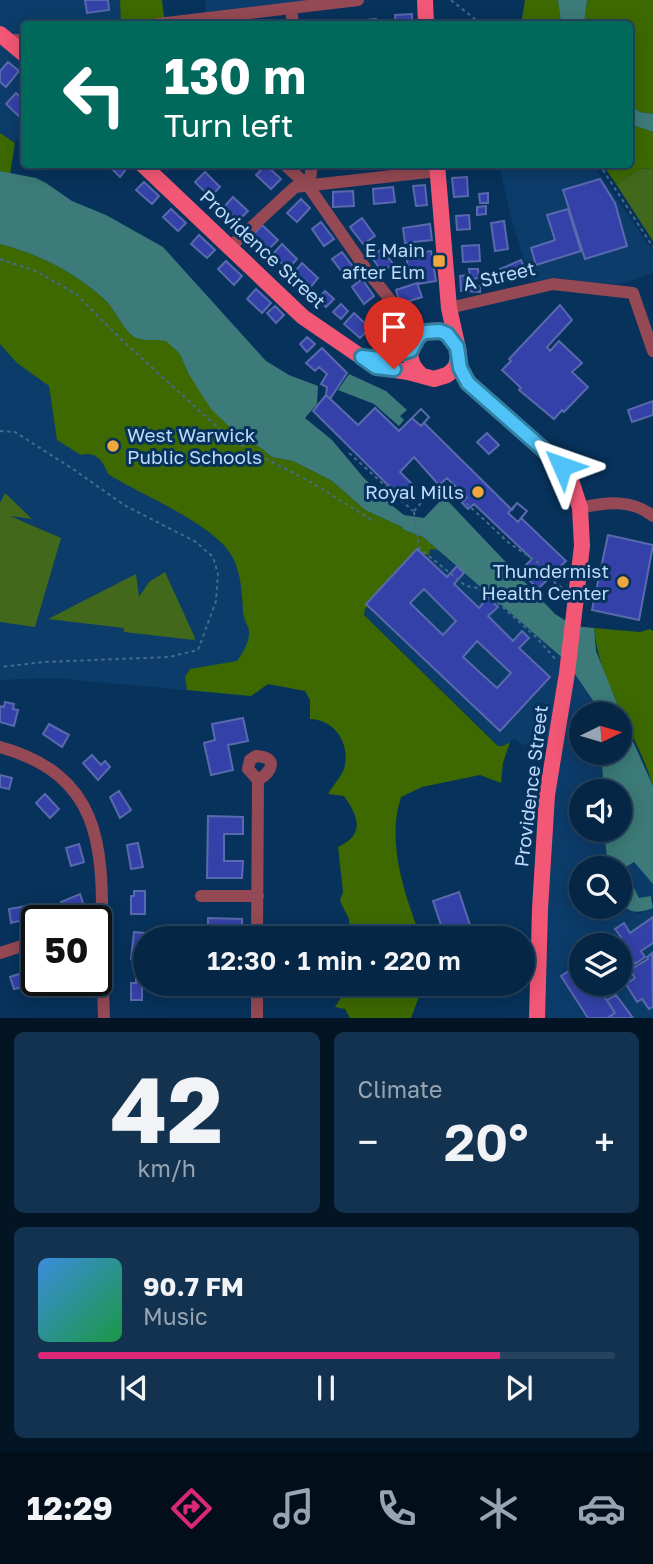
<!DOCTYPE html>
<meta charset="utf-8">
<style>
body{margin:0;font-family:"Golos Text",sans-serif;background:#13324f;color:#f1f3f6;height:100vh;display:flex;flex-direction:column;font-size:26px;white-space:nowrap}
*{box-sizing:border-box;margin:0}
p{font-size:23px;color:#97a5b2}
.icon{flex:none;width:38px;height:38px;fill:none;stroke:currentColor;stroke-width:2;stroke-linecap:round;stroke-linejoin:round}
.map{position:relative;height:1018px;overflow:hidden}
.drawer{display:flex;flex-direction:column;gap:14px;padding:14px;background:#031525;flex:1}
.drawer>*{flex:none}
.top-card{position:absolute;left:21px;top:21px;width:612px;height:147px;border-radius:7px;box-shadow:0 4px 18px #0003,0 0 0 2px #26435d;background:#00695c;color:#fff;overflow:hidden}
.needle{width:46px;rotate:85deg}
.buttons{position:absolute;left:569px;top:702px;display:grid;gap:14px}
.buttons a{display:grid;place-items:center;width:63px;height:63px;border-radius:50%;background:#052644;box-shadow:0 4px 18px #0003,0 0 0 2px #26435d;font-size:35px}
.speed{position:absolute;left:21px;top:905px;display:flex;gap:14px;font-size:35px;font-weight:700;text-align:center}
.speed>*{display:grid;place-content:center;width:91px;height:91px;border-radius:50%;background:#052644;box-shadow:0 4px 18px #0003,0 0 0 2px #26435d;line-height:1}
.speed .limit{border:4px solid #111;border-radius:10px;background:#fff;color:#111}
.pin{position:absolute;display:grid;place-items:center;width:60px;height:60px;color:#fff;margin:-72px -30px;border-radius:50% 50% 50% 0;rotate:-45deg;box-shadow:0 0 7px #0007}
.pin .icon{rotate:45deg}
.me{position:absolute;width:77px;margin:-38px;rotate:313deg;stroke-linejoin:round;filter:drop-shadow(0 0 5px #0008)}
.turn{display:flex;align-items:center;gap:24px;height:147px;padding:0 28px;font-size:32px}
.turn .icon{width:91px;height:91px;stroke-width:2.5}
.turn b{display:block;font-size:49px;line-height:60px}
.big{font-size:52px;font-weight:600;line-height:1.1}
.drawer .card{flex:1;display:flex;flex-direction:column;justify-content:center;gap:10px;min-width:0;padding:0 24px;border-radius:10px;background:#13324f}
.drawer .dial{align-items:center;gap:0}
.dial b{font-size:91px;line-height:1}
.song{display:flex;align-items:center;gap:21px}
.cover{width:84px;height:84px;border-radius:10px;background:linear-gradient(135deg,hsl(210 70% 55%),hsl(140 70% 35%))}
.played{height:7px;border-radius:4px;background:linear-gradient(90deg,#db2777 80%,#26435d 80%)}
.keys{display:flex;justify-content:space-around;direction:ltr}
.heat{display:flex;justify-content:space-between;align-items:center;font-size:38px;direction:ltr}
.drawer .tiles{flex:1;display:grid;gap:14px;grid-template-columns:1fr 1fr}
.card:last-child{grid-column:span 2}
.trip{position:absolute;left:133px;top:926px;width:402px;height:70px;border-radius:35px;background:#052644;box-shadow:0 4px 18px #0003,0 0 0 2px #26435d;font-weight:600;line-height:70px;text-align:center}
.dock{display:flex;height:112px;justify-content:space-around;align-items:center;background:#020f1b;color:#97a5b2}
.dock .icon{width:49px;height:49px}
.dock .selected{color:#db2777}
.dock b{font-size:32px;color:#f1f3f6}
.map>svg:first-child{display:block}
.built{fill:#0c3c6a;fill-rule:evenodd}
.green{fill:#42681b}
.forest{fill:#3d6900}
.water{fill:#3c7b79}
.building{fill:#3441a8;stroke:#5969ad;stroke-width:2;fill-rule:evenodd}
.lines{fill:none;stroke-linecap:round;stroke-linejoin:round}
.path{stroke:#446a90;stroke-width:2;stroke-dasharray:3.5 3.5;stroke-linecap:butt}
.minor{stroke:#944954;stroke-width:12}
.major{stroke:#f25775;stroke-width:16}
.route-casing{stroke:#337fa1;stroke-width:18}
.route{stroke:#4fc3f7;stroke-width:12}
.poi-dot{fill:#efa73e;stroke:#07325b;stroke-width:2.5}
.labels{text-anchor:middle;stroke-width:6;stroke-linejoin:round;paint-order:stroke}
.street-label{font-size:19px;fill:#bfdafb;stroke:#07325b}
.poi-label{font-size:19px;fill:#bfdafb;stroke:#07325b;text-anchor:end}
</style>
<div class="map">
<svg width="653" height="1018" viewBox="0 0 653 1018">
<rect width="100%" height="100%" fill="#07325b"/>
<path class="built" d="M0,0H120L121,24H24V135L17,138L15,143L0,133Z
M205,0H351L207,18Z
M499,165H593L653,251V273L621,284L578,283L558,277L531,282L512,221Z
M0,232L328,537L251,696L53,678L0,680Z
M429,549L438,550L443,556L477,582L566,661L594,702L597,714H581V752L601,753L604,791H581V830H604L608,868H581V906H620V896L623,903L638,914L653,908V1018H537L555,743L534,740L525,746L515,739L503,746H499L364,615L365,609L409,562ZM581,945H620V984H581Z
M631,862H634L653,884V899L651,896L639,899L624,867Z"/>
<path class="green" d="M653,168V241L616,184L640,169Z
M5,493L32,519L10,516L61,538L35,627L0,622V503Z
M165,572L195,638L194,640L124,632V628L48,619L136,574L139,597L149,582Z"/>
<path class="forest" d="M120,0H162L165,23L121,24Z
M525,0H558L561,24H521Z
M587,0H653V114L640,112L630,105V24H584Z
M630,124L653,132V168L640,169L616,184L603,165L630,164Z
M0,133L15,143L10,174L0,171Z
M0,244C39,254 74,272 104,299C116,309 124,335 139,339C147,341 158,339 166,340L180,354L188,373L238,435L261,448L272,457L293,461L332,481L365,510L402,527L404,530L423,537L438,550L430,549L429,555L422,554L408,562L365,609L364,615L498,746H503L510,742L503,763L501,783L480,775L422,787L401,797C386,843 405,895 421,938H350L349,919L340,901L343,891L338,847C366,834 358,816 344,796L328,794C333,785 344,774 345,765C349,741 334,720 310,719V700L305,691L268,684L251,696L187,690L185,677L190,669L237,661C243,653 250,641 249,631C248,624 243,619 243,611C242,594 241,573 233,558C217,525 139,494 108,474C103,461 96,451 81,455L57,440L49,386L17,363L0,344Z
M594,628L640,632L650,629L653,631V786C637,732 599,685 594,628Z
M342,984H426L421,991L411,1018H350L345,1009L335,1007L342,996Z"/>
<path class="water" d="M558,0H587L584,24H561Z
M630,105L640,112L653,114V132L630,124Z
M0,171L36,178L46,183L72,201L106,215L163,247L266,361L289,375L318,386L317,404L305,418L332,440L363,477L390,504L404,515L424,518L444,497L555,614L574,626L594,628L596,651L624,721L653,786V884L634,862L624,868L639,898L651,896L653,908C618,922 620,894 620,868H608L604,830H620V791H604L601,753L620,752V714H597L594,702L566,661L423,537L404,530L402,527L365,510L332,481L293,461L272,457L261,448L238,435L211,409L188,373L180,354L166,341C158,339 147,341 139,339C124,335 116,309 104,299C74,272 39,254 0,244Z
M349,374L386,391L407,410L400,416L404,420L399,426L374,404L338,390Z"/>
<path class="building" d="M85,0H108L109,10L87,13Z
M412,14V24H396L395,15Z
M376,19L377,24H353V21Z
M8,62L19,71L6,87L0,82V71Z
M24,90V121L6,104L16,93L19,96Z
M107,164H124L127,168L120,177Z
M330,164H348V166L330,168Z
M266,165L281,179L271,189L256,175Z
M205,172L220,187L210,197L195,182Z
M467,177L468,196L454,197L452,178Z
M600,179L615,203L627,246L585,259L563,190Z
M144,182L159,196L152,204L136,190Z
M425,185L427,205L416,206L413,186Z
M393,187L395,202L374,204L373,189Z
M353,191L354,206L333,207V192Z
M488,193V203H480L479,194Z
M233,197L248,211L238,221L224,207Z
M301,199L310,208L297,222L287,213Z
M486,206V214L477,215V207Z
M171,209L186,223L178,231L163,217Z
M568,209L581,251L536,265L531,248L555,240L547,215Z
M469,215L470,229L457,230L456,216Z
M362,218L375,236L363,244L350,227Z
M504,221L508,249L495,251L491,223Z
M321,222L334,239L324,246L312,229Z
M430,224L432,240L405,243L403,228Z
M262,225L278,240L268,250L252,236Z
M199,235L215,250L207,258L191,244Z
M282,244L297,259L288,269L272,255Z
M479,245L480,261L463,262L462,246Z
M382,249L393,264L382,272L371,256Z
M431,251L436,281L418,284L417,275L409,276L406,254Z
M342,252L354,268L345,276L332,259Z
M521,260L526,272L505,281L500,269Z
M226,261L242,276L234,285L218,269Z
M302,263L318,278L309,289L293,274Z
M469,269H478L479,278L472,279L473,286H480V292L461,291L460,276L470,275Z
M362,279L374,296L364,304L352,287Z
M417,283L422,297L400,304L396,290Z
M256,289L271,303L262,313L247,299Z
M325,291L334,299L326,307L318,299Z
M341,304L348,311L341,319L333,312Z
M560,305L572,320L547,347L550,351L559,341L582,363L572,372L588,387L564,412L562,410L554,419L519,390L521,388L502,370L511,361L509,359Z
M275,306L284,315L276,323L267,313Z
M354,313L370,328L360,338L344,324Z
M307,337L315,344L307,352L300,344Z
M322,348L347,373L330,399L326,395L327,387L321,384L327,374L319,367L315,371L306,363Z
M326,395L358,425L375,408L399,431L421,409L429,417L424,423L512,510L517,503L527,511L521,518L566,561L538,589L520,571L532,559L474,504L468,509L462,503L467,497L447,478L439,485L414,457L400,472L415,487L403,500L313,411Z
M653,401V415L632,422L628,410Z
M421,409L429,417L421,426L412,418Z
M487,433L499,445L489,454L477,442Z
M517,503L527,511L518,522L508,513Z
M608,535L653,545L639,620L592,610Z
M417,549L447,577L457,566L464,573L454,584L479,608L488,597L498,607L488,616L513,641L522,631L529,638L519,648L550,677L500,731L366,604ZM424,589L456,621L443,635L410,603ZM477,641L511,673L497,688L463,657Z
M5,702L14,704L13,709L18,710L14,726L0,722V706L4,707Z
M243,718L248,741L228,745L233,770L211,775L204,743L215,740L212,724Z
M49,724L69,735L62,747L43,734Z
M92,755L101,765L105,761L110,767L98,780L83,763Z
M0,775L12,778L9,789L0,787Z
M119,791L131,810L120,818L110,797Z
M45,794L59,809L50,818L36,803Z
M208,816L243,817V834H224V861H243L242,878H207Z
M138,843L143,867L131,869L127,845Z
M79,844L84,862L71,866L66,848Z
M134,891H145V914H131V896H134Z
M459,892L470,925L444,934L433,901Z
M80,894L84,906L66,913L61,902Z
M32,905L34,917L11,923L9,909Z
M653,917V943L641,951L645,957L635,964L631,958L620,965V945H609L621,937L615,929L624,923L630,933Z
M208,918L242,919V935L208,938Z
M466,931L469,938H454L453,936Z
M134,932L144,933V959H131Z
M652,953L653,1007L649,1009L642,999L637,1002L626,984L635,978L630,970L648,959L647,957Z
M581,963V984H596L615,1013L607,1018H588L561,976Z
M37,968V980L47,981L14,989L10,977Z
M136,976H145V984H148H142V1000H131V983H136Z
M73,980H83L82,989L71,987Z
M616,995L633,1018H607L615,1013L607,1000Z"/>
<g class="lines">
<path class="path" d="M451,0L481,24
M599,164L653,247
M0,259L36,271L76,294L125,343L225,434L249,450L309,481L375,522
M0,431L15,432L76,471L124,505L196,542L213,557L218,574L216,601L198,650L169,657L44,662L0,667
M349,453L413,511
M414,511L437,485L451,489L509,543L548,569L555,583L563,588
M414,512L419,548L466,586L478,588L489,595L536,637L556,660"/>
<path class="minor" d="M291,8L293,24
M158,24L358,0
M10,40H24
M284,164L309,187L368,272L396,307L424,332
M309,187L312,164
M229,248L295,187L437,171
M449,308L553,284L633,293L653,351
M580,508C606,502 631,499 653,516
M0,747C100,775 103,844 102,932C102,961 103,990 104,1018
M256,756C279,757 272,772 258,780L248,769L250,760Z
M201,896H258
M257,938L258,780
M0,953L37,941
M257,1018V984"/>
<path class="major" d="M425,0L426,24
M0,34L24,54
M142,164L303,317L376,367L408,372L434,379L447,375L452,371L456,366L459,353L449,308L437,164
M368,358L380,360L411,350
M458,359L460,367L469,383L562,466L570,477L580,508L582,546L567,673L547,795L540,909L537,1018
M421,375C389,346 438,310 456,345"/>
</g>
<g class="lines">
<defs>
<path id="route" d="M394,369L376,367L362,357L380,359L411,350L418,337L424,332L440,331L447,334L457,347L460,368L468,383L562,466"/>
</defs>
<use href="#route" class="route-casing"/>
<use href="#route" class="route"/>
</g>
<g class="poi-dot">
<rect x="432" y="254" width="14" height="14" rx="3.5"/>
<circle cx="113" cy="446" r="7"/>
<circle cx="478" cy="492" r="7"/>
<circle cx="623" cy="582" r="7"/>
</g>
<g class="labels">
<g class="street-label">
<text transform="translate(263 249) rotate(43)" y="7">Providence Street</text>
<text transform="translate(499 276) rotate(-13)" y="7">A Street</text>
<text transform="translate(531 786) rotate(-83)" y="7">Providence Street</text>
</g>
<g class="poi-label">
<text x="425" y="257">E Main<tspan x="425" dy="22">after Elm</tspan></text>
<text x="127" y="442" text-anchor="start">West Warwick<tspan x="127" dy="22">Public Schools</tspan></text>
<text x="464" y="499">Royal Mills</text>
<text x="609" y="578">Thundermist<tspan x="609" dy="22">Health Center</tspan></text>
</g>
</g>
</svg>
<div class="buttons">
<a><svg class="needle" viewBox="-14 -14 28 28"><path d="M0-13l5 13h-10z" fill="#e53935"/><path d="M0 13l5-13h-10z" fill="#97a5b2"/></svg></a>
<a><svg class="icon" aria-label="sound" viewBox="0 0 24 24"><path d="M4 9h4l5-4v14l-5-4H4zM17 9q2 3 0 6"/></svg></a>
<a><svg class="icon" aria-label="search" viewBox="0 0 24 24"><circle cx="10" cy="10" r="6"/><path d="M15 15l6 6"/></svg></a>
<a><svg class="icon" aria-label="layers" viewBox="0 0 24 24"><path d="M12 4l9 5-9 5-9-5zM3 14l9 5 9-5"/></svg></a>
</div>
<div class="speed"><div class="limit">50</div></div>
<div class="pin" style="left:394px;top:369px;background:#d93025"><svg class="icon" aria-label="arrive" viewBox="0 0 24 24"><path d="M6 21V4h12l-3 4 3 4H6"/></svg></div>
<svg class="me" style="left:562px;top:466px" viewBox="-20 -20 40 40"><path d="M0-17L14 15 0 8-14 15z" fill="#4fc3f7" stroke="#fff" stroke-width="4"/></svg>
<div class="trip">12:30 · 1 min · 220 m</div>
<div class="top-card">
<div class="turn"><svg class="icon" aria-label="left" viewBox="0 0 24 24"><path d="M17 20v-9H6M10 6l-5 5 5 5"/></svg><div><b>130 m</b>Turn left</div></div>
</div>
</div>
<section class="drawer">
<div class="tiles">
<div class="card dial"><b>42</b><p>km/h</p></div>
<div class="card"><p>Climate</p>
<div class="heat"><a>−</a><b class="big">20°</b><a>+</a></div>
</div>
<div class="card">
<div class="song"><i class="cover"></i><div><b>90.7 FM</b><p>Music</p></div></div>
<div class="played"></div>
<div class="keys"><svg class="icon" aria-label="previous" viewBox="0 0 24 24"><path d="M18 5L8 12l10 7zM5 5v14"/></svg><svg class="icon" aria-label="pause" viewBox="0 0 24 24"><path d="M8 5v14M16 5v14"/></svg><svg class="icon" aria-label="next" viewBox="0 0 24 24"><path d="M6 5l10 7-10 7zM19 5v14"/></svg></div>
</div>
</div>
</section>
<nav class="dock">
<b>12:29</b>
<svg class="icon selected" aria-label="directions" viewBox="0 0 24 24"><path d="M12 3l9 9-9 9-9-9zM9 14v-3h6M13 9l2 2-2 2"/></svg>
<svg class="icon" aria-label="music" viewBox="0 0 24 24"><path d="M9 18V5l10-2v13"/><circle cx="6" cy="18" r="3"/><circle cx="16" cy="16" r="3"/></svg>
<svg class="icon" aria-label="phone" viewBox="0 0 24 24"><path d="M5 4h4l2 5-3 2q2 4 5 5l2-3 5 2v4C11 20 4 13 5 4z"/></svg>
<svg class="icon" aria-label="climate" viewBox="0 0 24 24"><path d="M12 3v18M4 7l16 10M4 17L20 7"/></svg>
<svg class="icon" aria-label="car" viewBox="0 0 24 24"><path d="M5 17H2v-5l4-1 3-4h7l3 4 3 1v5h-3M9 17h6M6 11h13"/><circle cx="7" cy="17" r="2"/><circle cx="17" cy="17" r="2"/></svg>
</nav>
